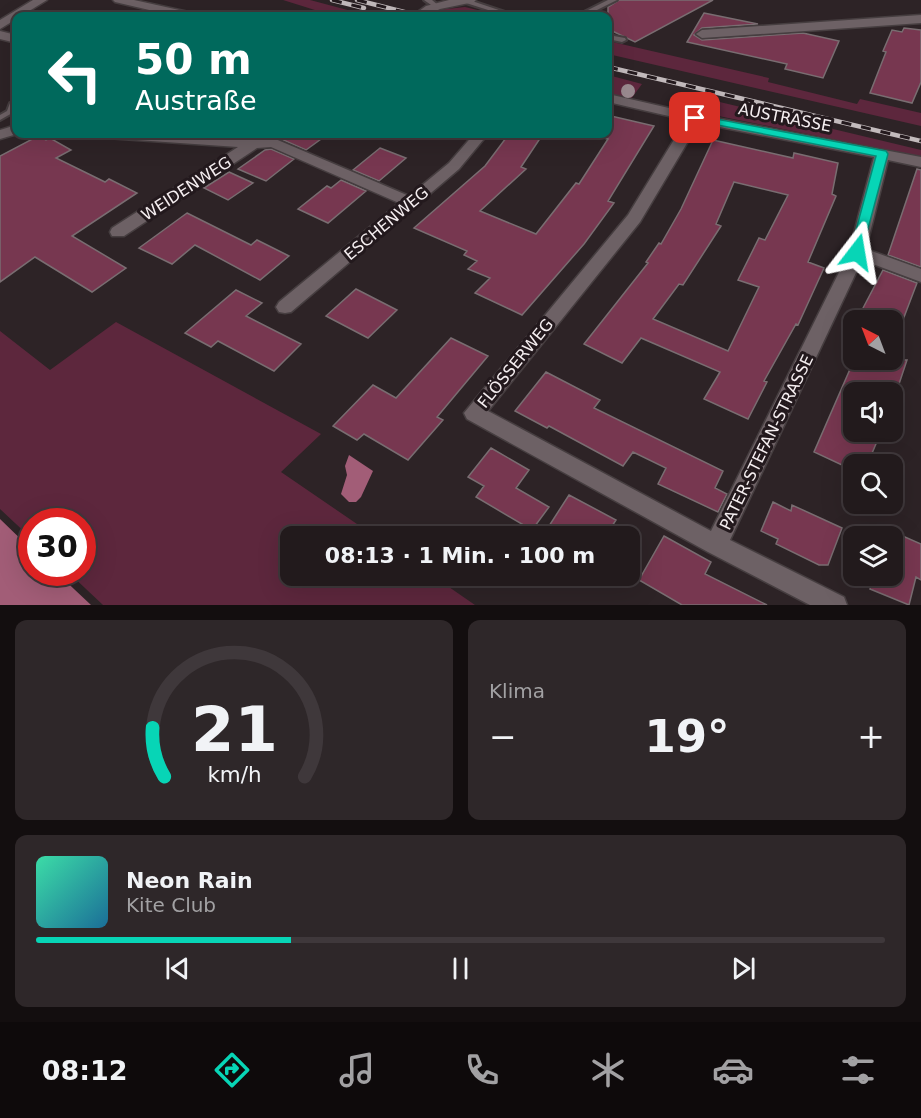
<!DOCTYPE html>
<html lang="de">
<meta charset="utf-8">
<style>
body{margin:0;font-family:"DejaVu Sans",sans-serif;background:#2e2729;color:#f1f3f6;height:100vh;display:flex;flex-direction:column;font-size:22px;white-space:nowrap}
*{box-sizing:border-box;margin:0}
p{font-size:20px;color:#a2a1a3}
.icon{flex:none;width:33px;height:33px;fill:none;stroke:currentColor;stroke-width:2;stroke-linecap:round;stroke-linejoin:round}
.map{position:relative;height:605px;overflow:hidden}
.sheet{display:flex;flex-direction:column;gap:15px;padding:15px;background:#130e0f;flex:1}
.sheet>*{flex:none}
.hud{position:absolute;left:12px;top:12px;width:600px;height:126px;border-radius:12px;box-shadow:0 6px 24px #0002,0 0 0 2px #3f383b;background:#00695c;color:#fff;overflow:hidden}
.needle{width:39px;rotate:318deg}
.fabs{position:absolute;left:843px;top:310px;display:grid;gap:12px}
.fabs a{display:grid;place-items:center;width:60px;height:60px;border-radius:12px;background:#221a1c;box-shadow:0 6px 24px #0002,0 0 0 2px #3f383b;font-size:30px}
.speed{position:absolute;left:18px;top:508px;display:flex;gap:12px;font-size:30px;font-weight:700;text-align:center}
.speed>*{display:grid;place-content:center;width:78px;height:78px;border-radius:50%;background:#221a1c;box-shadow:0 6px 24px #0002,0 0 0 2px #3f383b;line-height:1}
.speed .limit{border:9px solid #d22;background:#fff;color:#111}
.pin{position:absolute;display:grid;place-items:center;width:51px;height:51px;color:#fff;margin:-26px;border-radius:12px;box-shadow:0 3px 9px #0006}
.me{position:absolute;width:66px;margin:-33px;rotate:14deg;stroke-linejoin:round;filter:drop-shadow(0 0 4px #0008)}
.turn{display:flex;align-items:center;gap:21px;height:126px;padding:0 24px;font-size:27px}
.turn .icon{width:78px;height:78px;stroke-width:2.5}
.turn b{display:block;font-size:42px;line-height:51px}
.big{font-size:45px;font-weight:600;line-height:1.1}
.sheet .card{flex:1;display:flex;flex-direction:column;justify-content:center;gap:9px;min-width:0;padding:0 21px;border-radius:12px;background:#2e2729}
.sheet .dial{align-items:center;gap:0}
.dial svg{height:156px;overflow:visible;fill:none;stroke:#3f383b;stroke-width:7;stroke-linecap:round;text-anchor:middle}
.dial text{fill:#f1f3f6;stroke:none}
.song{display:flex;align-items:center;gap:18px}
.cover{width:72px;height:72px;border-radius:9px;background:linear-gradient(135deg,hsl(160 70% 55%),hsl(200 70% 35%))}
.played{height:6px;border-radius:3px;background:linear-gradient(90deg,#07d5b6 30%,#3f383b 30%)}
.keys{display:flex;justify-content:space-around;direction:ltr}
.heat{display:flex;justify-content:space-between;align-items:center;font-size:33px;direction:ltr}
.sheet .tiles{flex:1;display:grid;gap:15px;grid-template-columns:1fr 1fr}
.card:last-child{grid-column:span 2}
.trip{position:absolute;left:280px;top:526px;width:360px;height:60px;border-radius:12px;background:#221a1c;box-shadow:0 6px 24px #0002,0 0 0 2px #3f383b;font-weight:600;line-height:60px;text-align:center}
.tabs{display:flex;height:96px;justify-content:space-around;align-items:center;background:#0e0a0b;color:#a2a1a3}
.tabs .icon{width:42px;height:42px}
.tabs .active{color:#07d5b6}
.tabs b{font-size:27px;color:#f1f3f6}
.map>svg:first-child{display:block}
.green{fill:#5d273d}
.water{fill:#a25d77}
.building{fill:#773750;stroke:#796d71;stroke-width:1.5;fill-rule:evenodd}
.lines{fill:none;stroke-linecap:round;stroke-linejoin:round}
.lane-casing{stroke:#463e40;stroke-width:4}
.street-casing{stroke:#463e40;stroke-width:3}
.lane{fill:#6d6165;fill-rule:evenodd}
.street{fill:#6d6165;fill-rule:evenodd}
.rail-casing{stroke:#c2babc;stroke-width:4.5}
.rail{stroke:#23191d;stroke-width:3;stroke-dasharray:10;stroke-linecap:butt}
.tree{fill:#9a8a8f}
.route{fill:#07d5b6;stroke:#058a76;stroke-width:1.5}
.labels{text-anchor:middle;stroke-width:6;stroke-linejoin:round;paint-order:stroke}
.street-label{font-size:16px;fill:#f5eef0;stroke:#23191d}
</style>
<div class="map">
<svg width="921" height="605" viewBox="0 0 921 605">
<rect width="100%" height="100%" fill="#2d2326"/>
<path class="green" d="M283,0H310L370,16H334Z
M465,7L502,16H446L429,13L437,10Z
M608,41L769,78L768,82L857,104L860,99L921,113V126L608,54Z
M608,75L642,84L631,99L608,93Z
M686,94L921,150V157L679,108Z
M116,322L321,434L281,472L376,537H291V576H433L475,605H103L69,573H82V522H32L31,538L0,509V331L50,370Z"/>
<path class="water" d="M349,455L373,471L361,497L356,502H349L341,494L347,475L345,466Z
M0,519L31,549L32,573H57L91,605H0Z"/>
<path class="building" d="M619,0H713L635,42L608,29V7Z
M704,13L758,24L702,28L694,35L702,40L803,33L839,41L823,78L785,69L787,64L687,42Z
M904,28L921,30V82L912,103L870,93L886,52L883,51L892,30L902,32Z
M611,116L654,126L608,201L614,203L584,244L522,315L475,293L490,278L468,269L477,261L464,255L467,251L414,228L485,166L509,134H543L521,167L526,169L480,211L536,234L576,183L579,184L608,139L598,137L600,134H608V121Z
M288,134H328L306,150L281,139Z
M38,136L46,140L50,138L71,150L56,158L105,182L109,179L137,193L72,236L126,268L92,292L35,257L0,282V156Z
M713,140L793,158L794,153L838,163L832,194L836,196L808,262L824,268L798,325L796,324L764,381L767,382L748,419L704,399L720,372L641,338L622,363L584,344L648,263L646,262L659,243L661,244L681,209ZM734,182L788,195L765,240L759,238L738,280L759,287L728,351L653,319L679,284L683,285L721,226L716,224Z
M380,148L406,158L379,181L353,170Z
M271,149L294,159L266,181L238,169L265,150Z
M917,169L921,170V267L888,255Z
M229,172L253,183L228,200L204,188Z
M341,180L366,191L328,223L298,209L327,186L331,188Z
M187,213L251,245L257,240L289,256L260,280L195,245L172,264L139,248Z
M883,270L917,283L901,325L862,310Z
M356,289L397,310L368,338L326,316Z
M236,290L262,303L246,316L301,344L274,371L218,341L211,347L185,333Z
M451,338L488,356L437,417L443,420L408,460L364,434L357,440L333,426L373,385L396,398Z
M854,360H907L896,393H894L892,397V393H854V432H881L867,465H842L814,452Z
M546,372L600,400L594,408L723,471L715,488L727,494L718,512L658,484L666,468L633,452L623,466L549,426L547,428L515,411Z
M491,448L529,470L516,488L549,507L532,530L476,497L484,486L468,477Z
M569,495L616,520L605,537H569L549,526Z
M773,502L791,511L792,505L842,528L828,565H819L776,544L778,539L761,531Z
M889,530L921,544V580L916,577L909,605L870,589L874,576H892V537H887Z
M664,536L711,562L705,574L767,605H682L639,580Z"/>
<g class="lines">
<defs>
<path id="lane" d="M424,0H432L439,6L434,7Z
M462,0H469L517,16H507L463,2Z
M608,0H617L585,16H576Z
M608,35L625,38L626,40L622,42L608,39Z
M10,103L16,104L14,112L0,120V115L7,111Z"/>
<path id="street" d="M33,0H47L0,29V20Z
M113,0H134L193,13L195,16H175L115,2Z
M449,0H476L474,2L440,9L425,16H412L426,6Z
M921,15V23L702,38L696,34L702,30Z
M0,31L16,35V43L0,39Z
M608,94L695,114L921,157V167L888,160L866,249L921,269V282L862,260L730,540L844,597L847,605H810L708,552L467,419L464,413L628,215L686,120L608,102ZM699,123L874,157L849,252L711,531L488,411L640,222Z
M16,125L17,134L0,139V130Z
M100,134C157,128 216,143 273,138L409,196L449,163L474,134H488L459,169L291,312L285,313L279,312L276,307L279,302L399,203L271,147L257,148L124,236H112L110,232L112,228L238,147L107,138Z"/>
</defs>
<use href="#lane" class="lane-casing"/>
<use href="#street" class="street-casing"/>
<use href="#lane" class="lane"/>
<use href="#street" class="street"/>
<defs>
<path id="rail" d="M332,0L364,8
M357,0L420,16
M608,67L921,141"/>
</defs>
<use href="#rail" class="rail-casing"/>
<use href="#rail" class="rail"/>
</g>
<circle class="tree" cx="628" cy="91" r="7"/>
<path class="route" d="M695,115L886,151L888,154L861,255L857,257L850,252L876,156L692,120L690,118Z"/>
<g class="labels">
<g class="street-label">
<text transform="translate(785 117) rotate(11)" y="6">AUSTRASSE</text>
<text transform="translate(186 188) rotate(-33)" y="6">WEIDENWEG</text>
<text transform="translate(386 223) rotate(-40)" y="6">ESCHENWEG</text>
<text transform="translate(515 363) rotate(-51)" y="6">FLÖSSERWEG</text>
<text transform="translate(766 442) rotate(-64)" y="6">PATER-STEFAN-STRASSE</text>
</g>
</g>
</svg>
<div class="fabs">
<a><svg class="needle" viewBox="-14 -14 28 28"><path d="M0-13l5 13h-10z" fill="#e53935"/><path d="M0 13l5-13h-10z" fill="#a2a1a3"/></svg></a>
<a><svg class="icon" aria-label="sound" viewBox="0 0 24 24"><path d="M4 9h4l5-4v14l-5-4H4zM17 9q2 3 0 6"/></svg></a>
<a><svg class="icon" aria-label="search" viewBox="0 0 24 24"><circle cx="10" cy="10" r="6"/><path d="M15 15l6 6"/></svg></a>
<a><svg class="icon" aria-label="layers" viewBox="0 0 24 24"><path d="M12 4l9 5-9 5-9-5zM3 14l9 5 9-5"/></svg></a>
</div>
<div class="speed"><div class="limit">30</div></div>
<div class="pin" style="left:695px;top:118px;background:#d93025"><svg class="icon" aria-label="arrive" viewBox="0 0 24 24"><path d="M6 21V4h12l-3 4 3 4H6"/></svg></div>
<svg class="me" style="left:857px;top:252px" viewBox="-20 -20 40 40"><path d="M0-17L14 15 0 8-14 15z" fill="#07d5b6" stroke="#fff" stroke-width="4"/></svg>
<div class="trip">08:13 · 1 Min. · 100 m</div>
<div class="hud">
<div class="turn"><svg class="icon" aria-label="left" viewBox="0 0 24 24"><path d="M17 20v-9H6M10 6l-5 5 5 5"/></svg><div><b>50 m</b>Austraße</div></div>
</div>
</div>
<section class="sheet">
<div class="tiles">
<div class="card dial"><svg viewBox="0 0 100 80">
<path d="M14 69A42 42 0 1 1 86 69"/>
<path d="M14 69A42 42 0 0 1 8 44" stroke="#07d5b6"/>
<text x="50" y="56" font-size="32" font-weight="700">21</text>
<text x="50" y="72" font-size="11">km/h</text>
</svg></div>
<div class="card"><p>Klima</p>
<div class="heat"><a>−</a><b class="big">19°</b><a>+</a></div>
</div>
<div class="card">
<div class="song"><i class="cover"></i><div><b>Neon Rain</b><p>Kite Club</p></div></div>
<div class="played"></div>
<div class="keys"><svg class="icon" aria-label="previous" viewBox="0 0 24 24"><path d="M18 5L8 12l10 7zM5 5v14"/></svg><svg class="icon" aria-label="pause" viewBox="0 0 24 24"><path d="M8 5v14M16 5v14"/></svg><svg class="icon" aria-label="next" viewBox="0 0 24 24"><path d="M6 5l10 7-10 7zM19 5v14"/></svg></div>
</div>
</div>
</section>
<nav class="tabs">
<b>08:12</b>
<svg class="icon active" aria-label="directions" viewBox="0 0 24 24"><path d="M12 3l9 9-9 9-9-9zM9 14v-3h6M13 9l2 2-2 2"/></svg>
<svg class="icon" aria-label="music" viewBox="0 0 24 24"><path d="M9 18V5l10-2v13"/><circle cx="6" cy="18" r="3"/><circle cx="16" cy="16" r="3"/></svg>
<svg class="icon" aria-label="phone" viewBox="0 0 24 24"><path d="M5 4h4l2 5-3 2q2 4 5 5l2-3 5 2v4C11 20 4 13 5 4z"/></svg>
<svg class="icon" aria-label="climate" viewBox="0 0 24 24"><path d="M12 3v18M4 7l16 10M4 17L20 7"/></svg>
<svg class="icon" aria-label="car" viewBox="0 0 24 24"><path d="M5 17H2v-5l4-1 3-4h7l3 4 3 1v5h-3M9 17h6M6 11h13"/><circle cx="7" cy="17" r="2"/><circle cx="17" cy="17" r="2"/></svg>
<svg class="icon" aria-label="filters" viewBox="0 0 24 24"><path d="M4 7h16M4 17h16"/><circle cx="9" cy="7" r="2"/><circle cx="15" cy="17" r="2"/></svg>
</nav>
